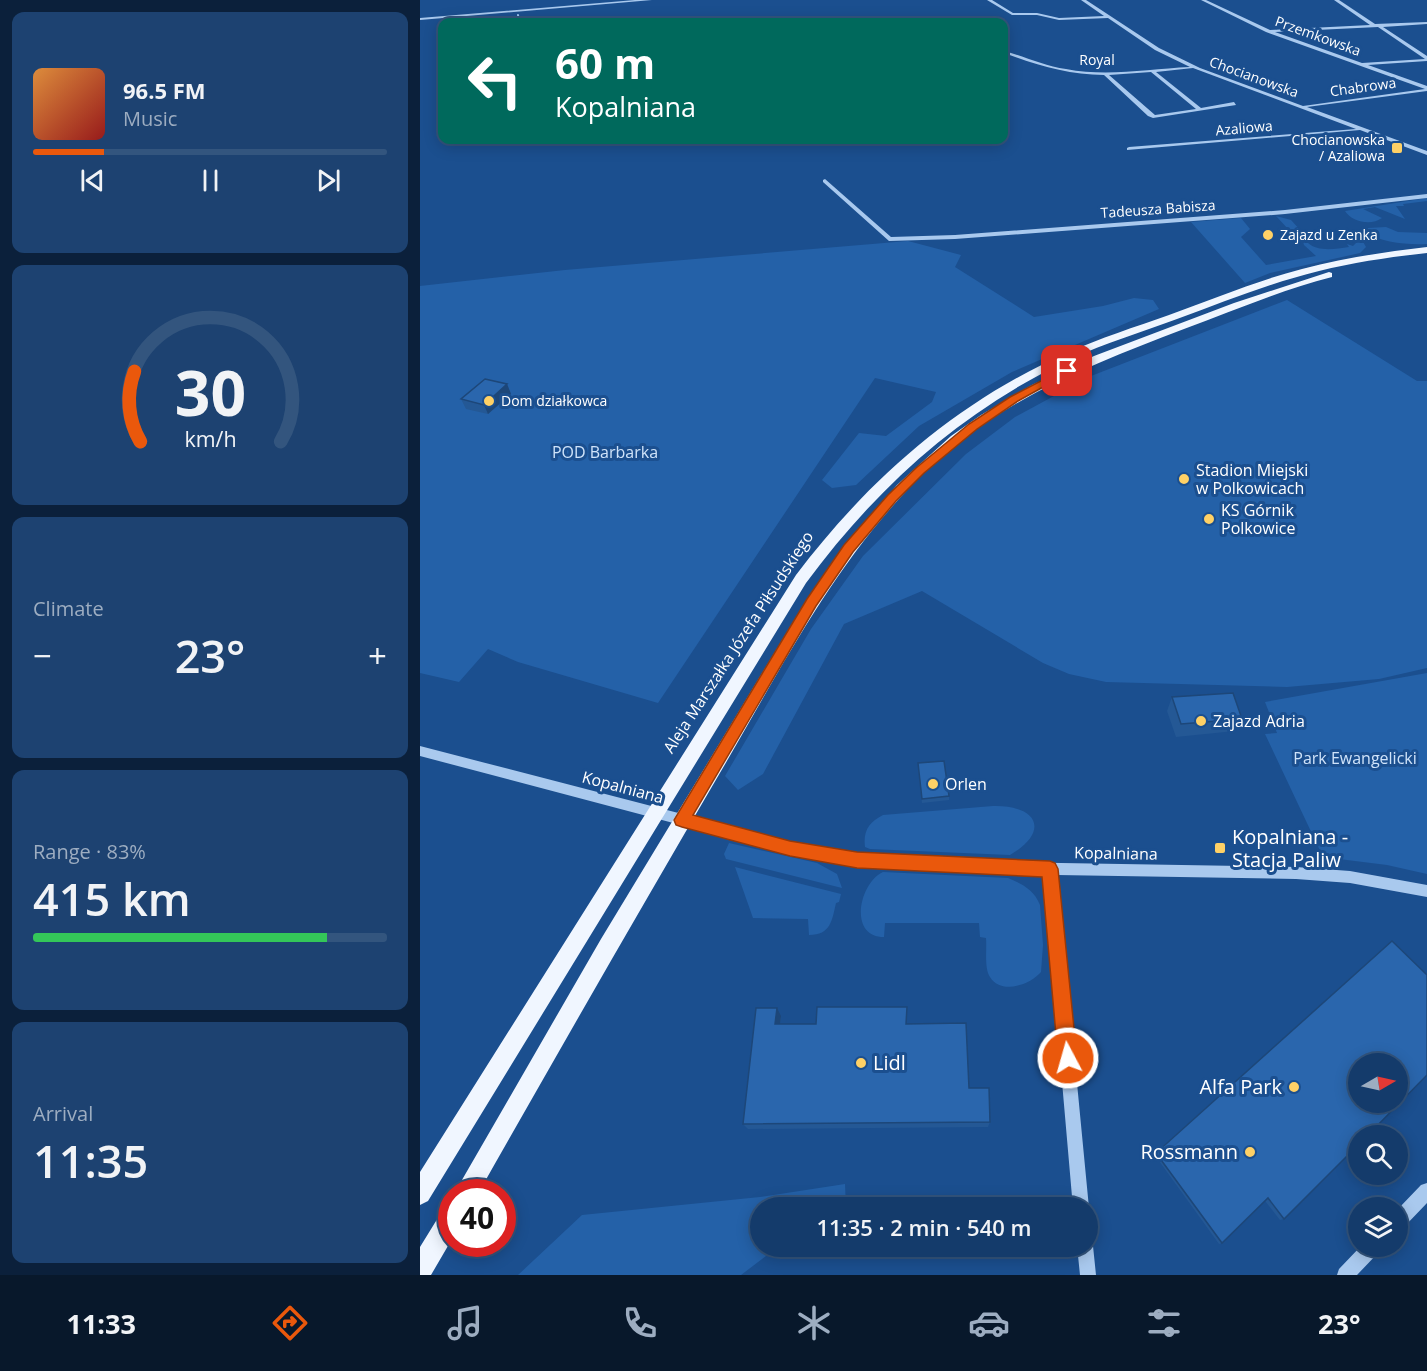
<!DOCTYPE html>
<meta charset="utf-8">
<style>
body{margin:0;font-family:"Open Sans",sans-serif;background:#1d4271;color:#f1f3f6;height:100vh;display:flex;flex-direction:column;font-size:22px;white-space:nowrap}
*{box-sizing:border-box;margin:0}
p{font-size:20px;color:#9dadc1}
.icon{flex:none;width:33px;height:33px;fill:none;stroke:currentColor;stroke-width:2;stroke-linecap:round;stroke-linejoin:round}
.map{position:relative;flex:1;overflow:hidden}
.side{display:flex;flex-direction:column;gap:12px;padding:12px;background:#0b203b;width:420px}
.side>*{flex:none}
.hud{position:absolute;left:18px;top:18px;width:570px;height:126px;border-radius:12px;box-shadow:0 3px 15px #0003,0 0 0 2px #33557e;background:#00695c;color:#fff;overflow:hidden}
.needle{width:39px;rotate:81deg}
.fabs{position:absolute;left:928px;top:1053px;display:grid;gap:12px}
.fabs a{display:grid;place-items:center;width:60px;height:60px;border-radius:50%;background:#143b6b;box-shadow:0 3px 15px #0003,0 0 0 2px #33557e;font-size:30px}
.speed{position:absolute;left:18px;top:1179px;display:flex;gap:12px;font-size:30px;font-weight:700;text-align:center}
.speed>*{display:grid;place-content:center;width:78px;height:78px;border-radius:50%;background:#143b6b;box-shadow:0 3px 15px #0003,0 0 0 2px #33557e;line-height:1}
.speed .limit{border:9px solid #d22;background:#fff;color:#111}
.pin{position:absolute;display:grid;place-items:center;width:51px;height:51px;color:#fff;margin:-26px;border-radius:12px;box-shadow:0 3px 9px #0006}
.me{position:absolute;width:66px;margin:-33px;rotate:354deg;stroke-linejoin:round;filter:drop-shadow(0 0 4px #0008)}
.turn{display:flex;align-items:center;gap:21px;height:126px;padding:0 18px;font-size:27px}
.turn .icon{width:78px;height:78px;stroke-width:2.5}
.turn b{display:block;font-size:42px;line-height:51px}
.big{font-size:45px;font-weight:600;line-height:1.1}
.side .card{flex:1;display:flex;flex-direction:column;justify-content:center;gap:9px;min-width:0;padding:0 21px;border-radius:12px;background:#1d4271}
.side .dial{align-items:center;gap:0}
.dial svg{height:156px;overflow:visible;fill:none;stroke:#33557e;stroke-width:7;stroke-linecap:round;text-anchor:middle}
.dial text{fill:#f1f3f6;stroke:none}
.song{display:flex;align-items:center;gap:18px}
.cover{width:72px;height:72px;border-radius:9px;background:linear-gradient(135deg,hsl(30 70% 55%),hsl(0 70% 35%))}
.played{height:6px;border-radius:3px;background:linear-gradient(90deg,#ea580c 20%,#33557e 20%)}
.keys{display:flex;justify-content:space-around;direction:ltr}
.heat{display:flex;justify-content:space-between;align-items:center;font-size:33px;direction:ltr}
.charge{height:9px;border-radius:4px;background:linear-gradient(90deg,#34c759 83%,#33557e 0)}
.trip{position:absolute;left:330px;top:1197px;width:348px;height:60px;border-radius:30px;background:#143b6b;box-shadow:0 3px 15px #0003,0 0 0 2px #33557e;font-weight:600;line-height:60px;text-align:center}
.tab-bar{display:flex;height:96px;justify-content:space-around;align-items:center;background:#08182b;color:#9dadc1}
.tab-bar .icon{width:42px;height:42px}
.tab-bar .current{color:#ea580c}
.tab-bar b{font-size:27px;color:#f1f3f6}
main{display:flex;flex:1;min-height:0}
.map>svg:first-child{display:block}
.green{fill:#2461a8}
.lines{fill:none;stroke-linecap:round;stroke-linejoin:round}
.stream{stroke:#9cc4f0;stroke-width:2}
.minor{fill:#a9c9ee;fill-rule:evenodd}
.major{fill:#f0f6ff;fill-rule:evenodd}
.wall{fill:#245895}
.shaded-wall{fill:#1d4779}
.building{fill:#2a66ad;stroke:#1d4779;stroke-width:1.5;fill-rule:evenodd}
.route{fill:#ea580c;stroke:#983908;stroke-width:1.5}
.poi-dot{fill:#ffd166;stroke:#1b4f8f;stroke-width:2}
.labels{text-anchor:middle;stroke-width:6;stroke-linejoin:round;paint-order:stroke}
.far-street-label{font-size:14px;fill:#fff;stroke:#1b4f8f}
.far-poi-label{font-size:14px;fill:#fff;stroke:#1b4f8f;text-anchor:start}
.park-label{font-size:16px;fill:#cfe3fa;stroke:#1b4f8f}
.poi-label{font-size:16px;fill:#fff;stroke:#1b4f8f;text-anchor:start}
.street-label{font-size:16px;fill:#fff;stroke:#1b4f8f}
.near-poi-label{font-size:20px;fill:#fff;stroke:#1b4f8f;text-anchor:start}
</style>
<main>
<section class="side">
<div class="card">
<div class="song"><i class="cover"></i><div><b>96.5 FM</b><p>Music</p></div></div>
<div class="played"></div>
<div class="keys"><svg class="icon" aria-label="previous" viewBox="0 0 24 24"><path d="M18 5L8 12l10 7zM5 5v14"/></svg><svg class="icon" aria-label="pause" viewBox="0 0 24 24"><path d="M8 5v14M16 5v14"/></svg><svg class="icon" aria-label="next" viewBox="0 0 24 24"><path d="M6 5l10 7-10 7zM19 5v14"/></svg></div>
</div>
<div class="card dial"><svg viewBox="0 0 100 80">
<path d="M14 69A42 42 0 1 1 86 69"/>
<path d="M14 69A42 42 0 0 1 11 33" stroke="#ea580c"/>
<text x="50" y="56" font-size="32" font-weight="700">30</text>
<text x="50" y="72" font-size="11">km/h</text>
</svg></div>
<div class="card"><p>Climate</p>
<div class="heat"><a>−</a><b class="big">23°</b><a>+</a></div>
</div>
<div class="card"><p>Range · 83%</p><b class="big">415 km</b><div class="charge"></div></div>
<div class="card"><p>Arrival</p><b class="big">11:35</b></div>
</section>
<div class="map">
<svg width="1007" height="1275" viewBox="0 0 1007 1275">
<rect width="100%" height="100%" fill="#1b4f8f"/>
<path class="green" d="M1007,198V201L983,204L984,206H976L985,219L955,207L943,209L962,218C951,226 932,222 925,211Z
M856,216L871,220L891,242L888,243C898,252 915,249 929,247L927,244L933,246L936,243L929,239L935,238L942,240L946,247L940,253L850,273L825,283L771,222L821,218L830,229L821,237L846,265L896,256L884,245L882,238L869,230Z
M966,227L978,232L1007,233V244C988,245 960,243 945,231L948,228Z
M488,241L541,255L535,267L614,317L683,306L714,298L733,300L739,309L592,372L499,426L436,485L412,488L402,480L439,433L466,436L512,402L516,392L455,378L238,703L98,662L68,649L39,682L0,673V286L145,270Z
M867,300L997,381H1007V668L959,679L867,687L686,682L649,674L623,663L502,591L424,624L343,774L318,790L305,776L391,629L443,556L546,454L595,417L671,376Z
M1007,673V874L967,865L903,857L845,734L857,733L845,702Z
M573,806C617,805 631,831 590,855L450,849L445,847C443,831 449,822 463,815Z
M309,843L397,863L417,874L422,888L306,859L304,854Z
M315,867L421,894L419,902L416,903C412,920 411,935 389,935L388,919L333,918Z
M463,872L588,878C602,884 614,890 620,905L623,945L621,972C610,985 581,995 570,977C564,968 567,949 566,938L560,937L559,923H465L464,937C428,937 439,883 463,872Z
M425,1184L426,1207L340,1208V1246L358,1247L321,1275H98L162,1215L340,1197Z"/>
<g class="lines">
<path class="stream" d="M98,15L99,22H103"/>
<path class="minor" d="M215,0H232L0,20V18Z
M567,0H572L593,13H617L639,18L684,16L661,0H666L739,48L780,68L883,106L1005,89L846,32L781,0H786L850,30L950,25L914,0H919L955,24L1007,22V24L963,27L1007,56V61L948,65L1007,86V91L887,107L1007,151V155L940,130L707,150V148L709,147L936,129L773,68L736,72L781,108L814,102L816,105L733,118L728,116L684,75C648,75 617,65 584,53V51C604,56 624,66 646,69C687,77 728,69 770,67L735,50L688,18L639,20L617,15H592ZM958,27L1005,59L942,63L855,32ZM731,72L776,109L735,115L689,75Z
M479,16L496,22H491L479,18Z
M405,179L471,237L535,235L865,210L1007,194V198L865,214L535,239L469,241L403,182V180Z
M0,746L370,842L437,854L583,862L876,867L930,871L1007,885V897L930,883L876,879L637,875L669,1208L668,1212V1208H653L624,875L437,866L370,854L0,756Z
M1007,1183V1203L984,1227L978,1229V1209L1001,1185Z
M668,1239L671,1240L673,1246L676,1275H660L657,1246H668Z
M941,1246H961L959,1252L937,1275H917L919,1269Z"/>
<path class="major" d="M1007,247V253C971,257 935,262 899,271C850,283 804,302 757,319C722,332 685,343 651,359C542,410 457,487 386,583L8,1201L0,1205V1172L376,575C448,480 536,402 647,353C680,338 715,327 749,315C793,299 836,281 882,269C923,258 965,252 1007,247Z
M909,272L912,273V277C861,290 813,311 764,329C686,359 609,388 542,440C431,527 367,659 297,778C217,915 137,1054 59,1192H35L181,939L387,599L430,541L477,485L531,436L561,415L612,385L674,356L814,303Z
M32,1205V1239L11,1275H0V1247L24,1208Z"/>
</g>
<path class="wall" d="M87,384L91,394L68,414L46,409L41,399Z
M752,697L822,719L815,731L756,737L747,711Z
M498,767L529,796V800L502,803Z
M972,941L864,1219L860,1220L845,1201L802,1243L799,1244L734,1154Z
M361,1016L360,1024H487L549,1088L570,1122L568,1127L328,1129L323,1124Z"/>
<path class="shaded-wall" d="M87,384L91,394L68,414L64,405Z
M357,1008L361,1016L359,1032L355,1024Z"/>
<path class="building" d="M65,379L87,384L64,405L41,399Z
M813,693L822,719L761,724L752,697Z
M524,761L529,796L502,799L498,763Z
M972,941L1007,975V1075L947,1136H939V1144L864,1219L848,1198L802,1243L736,1153ZM939,1064H978V1102H939Z
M397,1007H487L486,1024L546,1023L549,1088H569L570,1122L323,1124L336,1008H357L355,1024H396Z"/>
<path class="route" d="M644,369L652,371L598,401L557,429L504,473L476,501L433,552L396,606L273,815L370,841L437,852L630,861L635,863L638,869L657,1058L654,1064L648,1067L641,1064L638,1058L622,877L437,868L370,856L262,827L256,825L254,820L387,599L424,545L468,495L496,468L549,424L590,397Z"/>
<g class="poi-dot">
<rect x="971" y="142" width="12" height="12" rx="3"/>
<circle cx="848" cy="235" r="6"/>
<circle cx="69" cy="401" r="6"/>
<circle cx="764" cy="479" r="6"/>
<circle cx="789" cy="519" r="6"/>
<circle cx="781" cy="721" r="6"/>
<circle cx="513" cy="784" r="6"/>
<rect x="794" y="842" width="12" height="12" rx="3"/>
<circle cx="441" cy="1063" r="6"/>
<circle cx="874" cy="1087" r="6"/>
<circle cx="830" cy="1152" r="6"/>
</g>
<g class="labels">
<g class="far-street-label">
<text transform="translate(898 36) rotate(20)" y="5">Przemkowska</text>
<text x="677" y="65">Royal</text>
<text transform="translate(834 77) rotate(20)" y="5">Chocianowska</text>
<text transform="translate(943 87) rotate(-8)" y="5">Chabrowa</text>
<text transform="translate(824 128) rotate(-5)" y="5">Azaliowa</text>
<text transform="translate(738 209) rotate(-4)" y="5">Tadeusza Babisza</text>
</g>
<g class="far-poi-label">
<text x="965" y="145" text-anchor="end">Chocianowska<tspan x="965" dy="16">/ Azaliowa</tspan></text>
<text x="860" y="240">Zajazd u Zenka</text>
<text x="81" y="406">Dom działkowca</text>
</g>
<g class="park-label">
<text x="185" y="458">POD Barbarka</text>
<text x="935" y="764">Park Ewangelicki</text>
</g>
<g class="poi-label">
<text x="776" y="476">Stadion Miejski<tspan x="776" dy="18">w Polkowicach</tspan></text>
<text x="801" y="516">KS Górnik<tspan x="801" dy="18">Polkowice</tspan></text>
<text x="793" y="727">Zajazd Adria</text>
<text x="525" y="790">Orlen</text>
</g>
<g class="street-label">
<text transform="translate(318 642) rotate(-57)" y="6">Aleja Marszałka Józefa Piłsudskiego</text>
<text transform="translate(203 787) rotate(15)" y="6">Kopalniana</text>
<text transform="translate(696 853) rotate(1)" y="6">Kopalniana</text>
</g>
<g class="near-poi-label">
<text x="812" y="844">Kopalniana -<tspan x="812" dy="23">Stacja Paliw</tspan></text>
<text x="453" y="1070">Lidl</text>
<text x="862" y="1094" text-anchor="end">Alfa Park</text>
<text x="818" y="1159" text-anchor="end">Rossmann</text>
</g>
</g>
</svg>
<div class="fabs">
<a><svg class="needle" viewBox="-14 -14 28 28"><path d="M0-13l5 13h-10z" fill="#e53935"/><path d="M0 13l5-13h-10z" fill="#9dadc1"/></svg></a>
<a><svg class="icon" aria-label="search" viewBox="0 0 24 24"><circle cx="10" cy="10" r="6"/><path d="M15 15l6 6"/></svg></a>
<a><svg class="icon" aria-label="layers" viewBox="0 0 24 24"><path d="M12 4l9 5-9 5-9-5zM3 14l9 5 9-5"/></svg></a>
</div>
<div class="speed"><div class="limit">40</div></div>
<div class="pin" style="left:647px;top:371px;background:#d93025"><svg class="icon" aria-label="arrive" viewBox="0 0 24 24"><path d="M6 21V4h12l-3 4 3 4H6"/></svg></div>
<svg class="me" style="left:648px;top:1058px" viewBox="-20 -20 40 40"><circle r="17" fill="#ea580c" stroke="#fff" stroke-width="3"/><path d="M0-11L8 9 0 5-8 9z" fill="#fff"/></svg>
<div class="trip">11:35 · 2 min · 540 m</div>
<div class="hud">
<div class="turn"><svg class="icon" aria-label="left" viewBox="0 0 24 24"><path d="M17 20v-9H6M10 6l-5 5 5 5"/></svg><div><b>60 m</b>Kopalniana</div></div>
</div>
</div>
</main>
<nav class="tab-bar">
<b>11:33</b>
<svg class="icon current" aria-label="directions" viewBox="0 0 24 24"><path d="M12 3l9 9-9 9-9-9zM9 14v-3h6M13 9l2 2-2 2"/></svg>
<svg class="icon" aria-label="music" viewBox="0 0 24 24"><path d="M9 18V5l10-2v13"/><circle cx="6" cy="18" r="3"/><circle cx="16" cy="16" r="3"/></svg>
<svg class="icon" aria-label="phone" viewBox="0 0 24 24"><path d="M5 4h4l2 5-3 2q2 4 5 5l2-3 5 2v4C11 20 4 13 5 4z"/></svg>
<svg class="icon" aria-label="climate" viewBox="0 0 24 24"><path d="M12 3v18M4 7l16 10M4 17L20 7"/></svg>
<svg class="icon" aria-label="car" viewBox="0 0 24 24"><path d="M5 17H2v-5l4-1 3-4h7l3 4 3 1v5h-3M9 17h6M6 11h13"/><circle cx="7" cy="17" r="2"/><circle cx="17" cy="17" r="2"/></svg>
<svg class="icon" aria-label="filters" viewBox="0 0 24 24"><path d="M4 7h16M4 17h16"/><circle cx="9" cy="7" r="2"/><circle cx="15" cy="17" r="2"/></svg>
<b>23°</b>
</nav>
